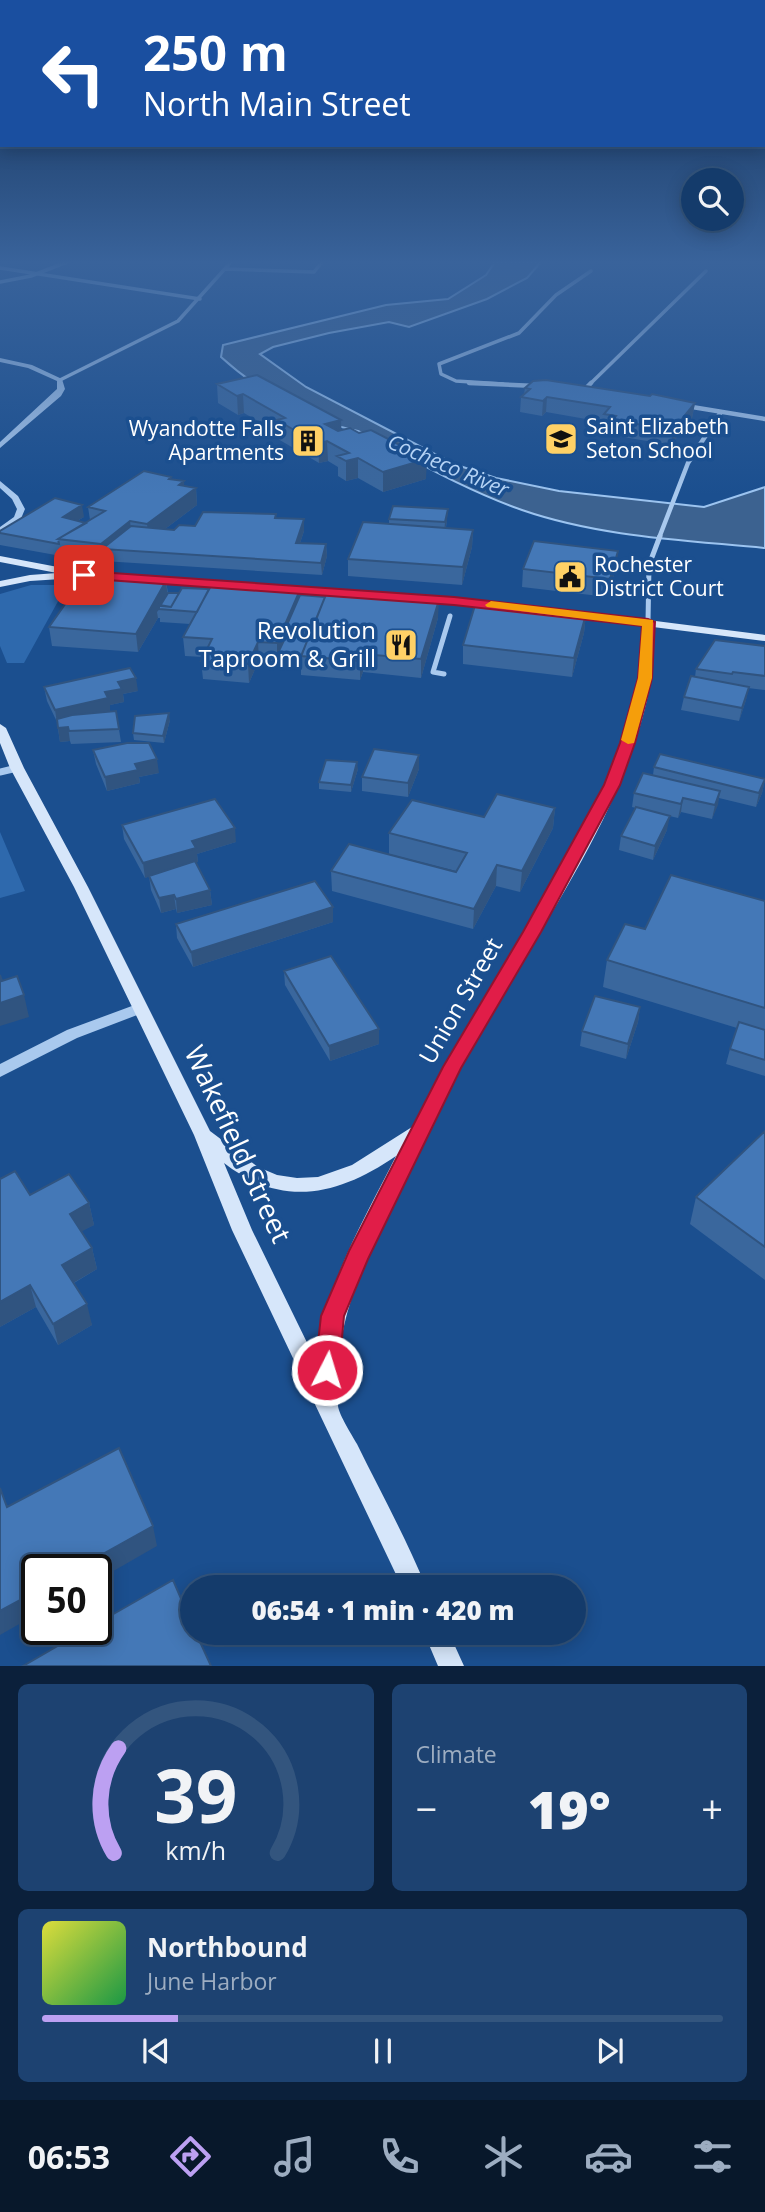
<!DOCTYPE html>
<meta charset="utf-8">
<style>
body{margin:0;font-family:"Open Sans",sans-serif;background:#1d4271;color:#f1f3f6;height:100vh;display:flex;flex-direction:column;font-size:26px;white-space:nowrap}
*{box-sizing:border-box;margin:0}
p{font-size:23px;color:#9dadc1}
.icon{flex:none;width:38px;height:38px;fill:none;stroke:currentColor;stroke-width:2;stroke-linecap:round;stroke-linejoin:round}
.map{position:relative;height:1666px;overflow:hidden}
.sheet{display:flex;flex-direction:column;gap:18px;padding:18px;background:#0b203b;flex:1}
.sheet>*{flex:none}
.top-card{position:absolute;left:0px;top:0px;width:766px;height:147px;box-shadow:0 4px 18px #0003,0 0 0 2px #33557e;background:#1a4fa0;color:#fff;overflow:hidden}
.buttons{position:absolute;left:681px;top:168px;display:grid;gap:14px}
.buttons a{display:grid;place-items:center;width:63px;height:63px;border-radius:50%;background:#143b6b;box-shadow:0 4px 18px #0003,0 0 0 2px #33557e;font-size:35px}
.speed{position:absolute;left:21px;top:1554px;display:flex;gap:14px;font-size:35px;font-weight:700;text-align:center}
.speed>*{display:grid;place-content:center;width:91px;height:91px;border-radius:50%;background:#143b6b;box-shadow:0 4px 18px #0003,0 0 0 2px #33557e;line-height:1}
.speed .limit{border:4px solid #111;border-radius:10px;background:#fff;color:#111}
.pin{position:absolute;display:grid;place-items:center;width:60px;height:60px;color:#fff;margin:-30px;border-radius:14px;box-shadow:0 4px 10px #0006}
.me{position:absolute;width:77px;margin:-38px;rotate:5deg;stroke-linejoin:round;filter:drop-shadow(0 0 5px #0008)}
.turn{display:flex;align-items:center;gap:24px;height:147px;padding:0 28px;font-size:32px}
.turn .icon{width:91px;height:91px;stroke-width:2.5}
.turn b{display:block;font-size:49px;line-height:60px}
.big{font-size:52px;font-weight:800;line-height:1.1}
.sheet .card{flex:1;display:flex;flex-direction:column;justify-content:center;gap:10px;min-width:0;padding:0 24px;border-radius:10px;background:#1d4271}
.sheet .dial{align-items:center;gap:0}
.dial svg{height:182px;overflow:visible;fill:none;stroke:#33557e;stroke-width:7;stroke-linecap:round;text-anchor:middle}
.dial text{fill:#f1f3f6;stroke:none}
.song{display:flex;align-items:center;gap:21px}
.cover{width:84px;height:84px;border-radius:10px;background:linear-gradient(135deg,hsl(60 70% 55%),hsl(140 70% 35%))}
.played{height:7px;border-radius:4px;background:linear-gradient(90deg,#bca0f2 20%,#33557e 20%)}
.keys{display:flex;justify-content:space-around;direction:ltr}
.heat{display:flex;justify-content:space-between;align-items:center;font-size:38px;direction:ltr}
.sheet .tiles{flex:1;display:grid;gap:18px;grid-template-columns:1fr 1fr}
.card:last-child{grid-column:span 2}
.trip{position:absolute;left:180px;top:1575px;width:406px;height:70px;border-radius:35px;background:#143b6b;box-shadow:0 4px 18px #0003,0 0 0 2px #33557e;font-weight:800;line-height:70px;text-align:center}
.tabs{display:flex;height:112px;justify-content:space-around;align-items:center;background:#08182b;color:#9dadc1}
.tabs .icon{width:49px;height:49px}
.tabs .current{color:#bca0f2}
.tabs b{font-size:32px;color:#f1f3f6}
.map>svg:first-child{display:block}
.green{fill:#2e69ad}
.water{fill:#3c6290;stroke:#9cc4f0;stroke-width:2}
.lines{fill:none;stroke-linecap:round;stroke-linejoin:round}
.pedestrian{stroke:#a9c9ee;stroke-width:5}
.minor-far3{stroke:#a9c9ee;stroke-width:3.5}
.minor-far2{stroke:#a9c9ee;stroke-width:4.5}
.minor-far1{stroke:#a9c9ee;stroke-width:5}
.minor{stroke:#a9c9ee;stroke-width:7}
.tertiary{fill:#a9c9ee;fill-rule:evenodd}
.secondary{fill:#d6e6fa;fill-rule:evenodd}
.wall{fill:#3a679d}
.shaded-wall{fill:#305480}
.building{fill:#4478b7;stroke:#305480;stroke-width:2}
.route{fill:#e11d48;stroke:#92132f;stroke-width:2}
.slow{fill:#f59e0b}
.labels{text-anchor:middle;stroke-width:7;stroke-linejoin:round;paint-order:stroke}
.far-poi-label{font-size:21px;fill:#fff;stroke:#1b4f8f;text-anchor:start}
.far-water-label{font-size:21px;font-style:italic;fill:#b5d3f5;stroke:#1b4f8f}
.poi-label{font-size:24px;fill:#fff;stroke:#1b4f8f;text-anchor:end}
.street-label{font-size:24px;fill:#fff;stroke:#1b4f8f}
.near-street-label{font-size:28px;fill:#fff;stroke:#1b4f8f}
</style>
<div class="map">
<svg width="765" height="1666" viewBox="0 0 765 1666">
<rect width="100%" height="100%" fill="#1b4f8f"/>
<path class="green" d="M31,585H67L24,663H7L0,646V594Z
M0,832L25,891L0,898Z"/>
<path class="water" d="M495,262H541L527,278L487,299L409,327L389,322L329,333L273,347L260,354L306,387L454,464L496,478L559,491L704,507L765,487V548C684,540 600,537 522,510C465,490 412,459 358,431C311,422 256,389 221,357L223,345L386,305L448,299L486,275Z"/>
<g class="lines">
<path class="pedestrian" d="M444,674L433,672L450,616"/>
<path class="minor-far3" d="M0,268L200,299
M225,269L314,272L322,262
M0,282L31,276L67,262
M60,380L178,321L231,262
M503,384L456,381L441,374L439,364L519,333L556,295L591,271
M590,384L706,271"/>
<path class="minor-far2" d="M469,383L536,386
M585,389L591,383
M686,406L765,419
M659,538L688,463L721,412"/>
<path class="minor-far1" d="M648,622L649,565L660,536"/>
<path class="minor" d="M0,772L17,768"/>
<path class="tertiary" d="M0,358L32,365L62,379L65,389L61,396L0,448V442L57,389V381L28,368L0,362Z
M0,481L18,496L25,509L20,521L0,534V527L14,517L17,509L12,499L0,488Z
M140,1003L145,1004L147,1008L145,1012L77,1038L0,1077V1064L67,1030Z"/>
<path class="secondary" d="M0,556L84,572L231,582L236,585L231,588L84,578L65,575V578L61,579L30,581L0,587V581L30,575L57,573L0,562Z
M276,585L493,602L498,605L493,608L272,590L271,588Z
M569,610L765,635V641L653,627C653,645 654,663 651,680C630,798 557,902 497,1003C459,1067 425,1133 394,1200C360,1272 333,1324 338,1406C339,1415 352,1435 357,1444C380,1491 406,1538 426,1587H402L232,1230L194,1135L74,887L10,768L0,743V724L6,728L24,768L88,887L210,1131L258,1167L277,1175L297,1178L318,1177L352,1165L412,1127L459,1040L562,868L608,777L626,730L639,681L642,626L565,615L563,613ZM396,1156C363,1222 321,1290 318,1365L252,1230L224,1163C283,1209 339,1195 396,1156Z
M424,1633H449L464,1666H438Z"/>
</g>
<path class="wall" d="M217,384L342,430L426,479L383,492L358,478L346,481L338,476V467L328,461L319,463L278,439L277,432L244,413L238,415L218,403Z
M525,388L695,403L692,418L671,445L611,435L612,431L602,429L603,422L546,412L542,416L520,412L521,397L524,394Z
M171,479L184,486L196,488L197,505L165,529L174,530L195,526L276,518L304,519V531L300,543L326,544L327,556L322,575L103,561L61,556L0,545V531L84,517L77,521L86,523L90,520L88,507Z
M448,509L446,528L473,530L472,547L462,585L348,576V559L389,523V519Z
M616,568L608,597L522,587L523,569Z
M166,581L168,593L300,595L438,618L421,678L363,672L360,680L301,675V664L259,660L249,683L203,679L201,661L203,657L185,656L183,637L190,624L160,622V618H158L138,652L52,646L49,627Z
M586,614L584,633L572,677L463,664V645Z
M765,646V690L748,688L746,700L739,721L681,710L684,697L695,677L696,669Z
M44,687L138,691L123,694L124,702L110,705V711H116L121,742L71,744L70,741L60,742L57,722L47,701Z
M170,720L164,743L134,740L133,733Z
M93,750L159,773L139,777L140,783L107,791L96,764Z
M419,755V769L408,797L362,791V777Z
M654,767L765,779L762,793L756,807L719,798L712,819L681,812L678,818L657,813L667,830L653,860L619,850L621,836L636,808L632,807L634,793L653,775Z
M358,769L351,792L319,789V782Z
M555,808L553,828L520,892L496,886L473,929L332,891L331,871H456L389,854V833L484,817Z
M122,825L236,842L197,854L198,862H196L210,890L212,905L177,913L176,909L161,913L151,890L149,876L145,878L124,839Z
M765,901V1076L726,1064L730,1049L737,1028L603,987L607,960L645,929Z
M333,922L193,967L177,938L176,924Z
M284,971L379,1044L330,1061L285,985Z
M640,1007L638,1022L626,1059L580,1046L582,1031Z
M765,1131V1280L690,1224L696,1197Z
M30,1195L89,1203L94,1225L81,1231L92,1248L97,1269L74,1283L92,1325L58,1345L36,1307L0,1327Z"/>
<path class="shaded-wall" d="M243,394L244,413L238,415L237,396Z
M547,397L546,412L542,416L543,401Z
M695,403L692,418L671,445L673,430Z
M341,420L342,439L327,441L328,461L319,463L318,444L325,424Z
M358,458V478L346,481V461Z
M427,459L426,479L383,492V472Z
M184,481L185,496L196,488L197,505L149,541L147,524L179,485Z
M82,505L84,517L64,528L63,517Z
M448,509L447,521L444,534L445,522Z
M304,519V531L296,555V543Z
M130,521L132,538L102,549L101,544Z
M473,530L472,547L462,585L463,567Z
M326,544L327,556L322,575L321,563Z
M618,551L616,568L608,597L610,579Z
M166,581L168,599L157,612L158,618L138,652L136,634Z
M300,590L301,608L286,627L287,640L277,655V643Z
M439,600L438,618L421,678V659Z
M586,614L584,633L572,677L574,658Z
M258,642L259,660L249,683L248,664Z
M363,654V672L360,680V661Z
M136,678L138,691L123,694L124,702L110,705V711L57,723L55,710L118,682Z
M749,687L746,700L739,721L742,708Z
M169,713L170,720L164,743L163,736Z
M68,727L70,741L60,742L58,728Z
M419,755V769L408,797V783Z
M157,759L159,773L139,777L140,783L107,791L105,777L135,764Z
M357,762L358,769L351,792V785Z
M765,779L762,793L756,807L759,793Z
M720,791L718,805L712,819L715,805Z
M683,798L681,812L678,818L681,804Z
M555,808L553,828L520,892L522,871Z
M670,816L667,830L653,860L655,846Z
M235,828L236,842L197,854L198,862L145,878L143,863L192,841Z
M497,865L496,886L473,929L474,909Z
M210,890L212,905L177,913L176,899Z
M174,895L176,909L161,913L159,898Z
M333,907V922L193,967L191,952Z
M24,995L29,1017L0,1026V1003Z
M640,1007L638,1022L626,1059L628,1044Z
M379,1029V1044L330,1061L329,1046Z
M89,1203L94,1225L75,1235L70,1214Z
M92,1248L97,1269L68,1286L62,1265Z
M30,1285L36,1307L0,1327V1302Z
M87,1304L92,1325L58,1345L53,1324Z
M153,1526L157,1546L96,1581V1570H74Z
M37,1591V1614L0,1635V1611Z"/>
<path class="building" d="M257,375L341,420L325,424L338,431L350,428L359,433L371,430L427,459L383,472L358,458L346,461L337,456L349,453L327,441L318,444L277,420L285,418L243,394L237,396L217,384Z
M546,380L650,396L652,394L695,403L673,430L613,420L616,416L604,414L610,407L547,397L543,401L521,397L530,389L525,388L533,381Z
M144,471L171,477L169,479L184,481L179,485L196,488L147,524L130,521L101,544L58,539L105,511L88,507Z
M55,498L82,505L63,517L86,523L58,539L59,544L0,533V531Z
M393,506L448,509L445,522L389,519Z
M203,512L276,514L275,518L304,519L296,543L326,544L321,563L102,549L131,526L174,530L179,525L195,526Z
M363,522L473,530L463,567L348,559Z
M534,541L618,551L610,579L523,569Z
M85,576L166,581L136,634L49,627Z
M212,584L300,590L277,643L258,642L248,664L201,661L212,639L183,637Z
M182,588L209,589L197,612L159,609V605L171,607Z
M327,592L439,600L421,659L363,654L360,661L301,656Z
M168,593H179L171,607L160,606Z
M300,595L325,597L312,630L286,627Z
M476,602L586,614L574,658L463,645Z
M287,634L309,636L301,657L277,655Z
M715,640L765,646V676L733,672L732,674L696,669Z
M130,668L136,678L118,682L122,689L105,692L108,698L55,710L44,687Z
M691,676L749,687L742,708L684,697Z
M116,711L119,729L69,731L68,727L58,728L57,719L72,715Z
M169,713L163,736L133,733L135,716Z
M127,743H149L157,759L135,764L138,770L105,777L93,750Z
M374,749L419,755L408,783L362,777Z
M660,754L765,779L759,793L654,767Z
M326,760L357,762L351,785L319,782Z
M643,773L720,791L715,805L683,798L681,804L634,793Z
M497,794L555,808L522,871L497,865L474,909L331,871L349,844L456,872L467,853L389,833L412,800L484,817Z
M215,799L235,828L192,841L196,848L143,863L122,825Z
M636,807L670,816L655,846L621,836Z
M195,861L210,890L176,899L174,895L159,898L149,876Z
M671,875L765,901V1008L607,960L625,924L645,929Z
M315,881L333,907L191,952L176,924Z
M331,956L379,1029L329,1046L284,971Z
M0,975L2,981L17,976L24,995L0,1003Z
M595,996L640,1007L628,1044L582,1031Z
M739,1022L765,1030V1060L730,1049Z
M765,1131V1247L696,1197Z
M15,1171L30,1195L69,1174L89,1203L70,1214L92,1248L62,1265L87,1304L53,1324L30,1285L0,1302V1179Z
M119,1448L153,1526L74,1570H37V1591L0,1611V1488L7,1507Z
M173,1580L192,1624V1633H196L211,1666H23L87,1629H96V1624Z"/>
<linearGradient id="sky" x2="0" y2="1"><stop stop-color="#0f2b4f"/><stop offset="0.53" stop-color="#39639b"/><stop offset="1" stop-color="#39639b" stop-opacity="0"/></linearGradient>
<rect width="765" height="495" fill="url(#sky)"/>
<path class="route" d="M84,571L454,597L648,619L655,622L652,678L635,743L620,785L541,932L461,1068L368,1259L344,1316L339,1370L336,1378L327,1381L319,1378L315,1370L321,1316L349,1251L443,1067L523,932L604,785L620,743L638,678L642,626L454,605L80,578V573Z"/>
<path class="slow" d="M491,601L653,620L652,678L634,743L628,744L621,740L638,678L642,626L487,607L485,605Z"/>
<defs>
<symbol id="school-square" viewBox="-11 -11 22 22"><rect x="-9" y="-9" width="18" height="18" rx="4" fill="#ffd166" stroke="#1b4f8f"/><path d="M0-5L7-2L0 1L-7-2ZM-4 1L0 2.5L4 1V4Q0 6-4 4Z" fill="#111"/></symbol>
<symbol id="building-square" viewBox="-11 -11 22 22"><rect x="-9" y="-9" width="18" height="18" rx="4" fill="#ffd166" stroke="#1b4f8f"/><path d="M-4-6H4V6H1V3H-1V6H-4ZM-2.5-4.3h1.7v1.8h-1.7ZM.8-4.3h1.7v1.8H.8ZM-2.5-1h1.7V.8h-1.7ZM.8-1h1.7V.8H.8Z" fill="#111"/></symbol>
<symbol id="civic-square" viewBox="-11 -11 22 22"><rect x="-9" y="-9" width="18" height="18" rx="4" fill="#ffd166" stroke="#1b4f8f"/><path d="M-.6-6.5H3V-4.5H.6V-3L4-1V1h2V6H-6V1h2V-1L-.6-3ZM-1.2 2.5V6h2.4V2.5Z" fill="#111"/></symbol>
<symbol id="restaurant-square" viewBox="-11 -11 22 22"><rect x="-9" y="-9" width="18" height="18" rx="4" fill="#ffd166" stroke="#1b4f8f"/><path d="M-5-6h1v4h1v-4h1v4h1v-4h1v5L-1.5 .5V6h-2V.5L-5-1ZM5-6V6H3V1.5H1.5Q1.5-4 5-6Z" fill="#111"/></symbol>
</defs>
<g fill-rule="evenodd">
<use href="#school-square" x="542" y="420" width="38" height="38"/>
<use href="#building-square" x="289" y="422" width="38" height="38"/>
<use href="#civic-square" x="551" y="558" width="38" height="38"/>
<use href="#restaurant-square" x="382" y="626" width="38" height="38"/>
</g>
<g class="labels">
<g class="far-poi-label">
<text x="586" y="434">Saint Elizabeth<tspan x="586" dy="24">Seton School</tspan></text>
<text x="284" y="436" text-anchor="end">Wyandotte Falls<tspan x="284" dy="24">Apartments</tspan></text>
<text x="594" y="572">Rochester<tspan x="594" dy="24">District Court</tspan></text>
</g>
<g class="far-water-label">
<text transform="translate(448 466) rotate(23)" y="7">Cocheco River</text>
</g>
<g class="poi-label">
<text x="376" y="639">Revolution<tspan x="376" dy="28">Taproom &amp; Grill</tspan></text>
</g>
<g class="street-label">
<text transform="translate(461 1001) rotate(-60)" y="8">Union Street</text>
</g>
<g class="near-street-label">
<text transform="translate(238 1144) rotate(65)" y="10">Wakefield Street</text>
</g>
</g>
</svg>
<div class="buttons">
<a><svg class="icon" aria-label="search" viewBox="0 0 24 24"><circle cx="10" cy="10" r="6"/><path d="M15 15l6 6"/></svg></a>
</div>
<div class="speed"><div class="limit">50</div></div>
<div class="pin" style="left:84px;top:575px;background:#d93025"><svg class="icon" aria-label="arrive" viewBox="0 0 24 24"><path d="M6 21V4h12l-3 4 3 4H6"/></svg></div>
<svg class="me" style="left:327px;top:1370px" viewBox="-20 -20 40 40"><circle r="17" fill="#e11d48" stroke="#fff" stroke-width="3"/><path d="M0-11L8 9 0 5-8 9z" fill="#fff"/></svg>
<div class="trip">06:54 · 1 min · 420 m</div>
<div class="top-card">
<div class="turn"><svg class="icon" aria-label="left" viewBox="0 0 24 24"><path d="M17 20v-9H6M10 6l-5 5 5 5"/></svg><div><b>250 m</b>North Main Street</div></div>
</div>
</div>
<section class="sheet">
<div class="tiles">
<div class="card dial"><svg viewBox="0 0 100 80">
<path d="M14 69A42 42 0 1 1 86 69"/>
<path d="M14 69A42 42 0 0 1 16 23" stroke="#bca0f2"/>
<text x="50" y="56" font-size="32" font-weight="700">39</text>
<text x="50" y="72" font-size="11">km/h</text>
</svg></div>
<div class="card"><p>Climate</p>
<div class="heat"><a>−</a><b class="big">19°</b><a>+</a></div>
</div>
<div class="card">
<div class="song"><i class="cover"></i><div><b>Northbound</b><p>June Harbor</p></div></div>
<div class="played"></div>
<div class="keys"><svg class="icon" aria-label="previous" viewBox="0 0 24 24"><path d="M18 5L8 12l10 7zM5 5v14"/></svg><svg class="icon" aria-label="pause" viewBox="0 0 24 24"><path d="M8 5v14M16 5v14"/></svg><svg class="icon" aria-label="next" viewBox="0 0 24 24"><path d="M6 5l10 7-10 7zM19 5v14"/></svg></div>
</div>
</div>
</section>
<nav class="tabs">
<b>06:53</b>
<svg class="icon current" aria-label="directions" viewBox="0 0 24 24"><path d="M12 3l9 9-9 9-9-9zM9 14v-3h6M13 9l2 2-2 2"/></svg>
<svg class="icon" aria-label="music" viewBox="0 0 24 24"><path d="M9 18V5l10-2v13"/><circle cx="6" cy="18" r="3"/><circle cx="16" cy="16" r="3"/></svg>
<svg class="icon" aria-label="phone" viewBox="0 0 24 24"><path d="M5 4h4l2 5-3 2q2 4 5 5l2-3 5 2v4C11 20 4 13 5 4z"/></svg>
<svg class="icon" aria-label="climate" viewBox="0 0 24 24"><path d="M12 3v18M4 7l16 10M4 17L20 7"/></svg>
<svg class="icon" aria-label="car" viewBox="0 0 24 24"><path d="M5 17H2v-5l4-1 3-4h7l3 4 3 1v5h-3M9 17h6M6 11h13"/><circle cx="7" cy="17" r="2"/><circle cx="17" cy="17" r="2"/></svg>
<svg class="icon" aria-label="filters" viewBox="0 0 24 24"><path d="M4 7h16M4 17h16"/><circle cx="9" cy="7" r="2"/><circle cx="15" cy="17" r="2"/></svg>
</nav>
